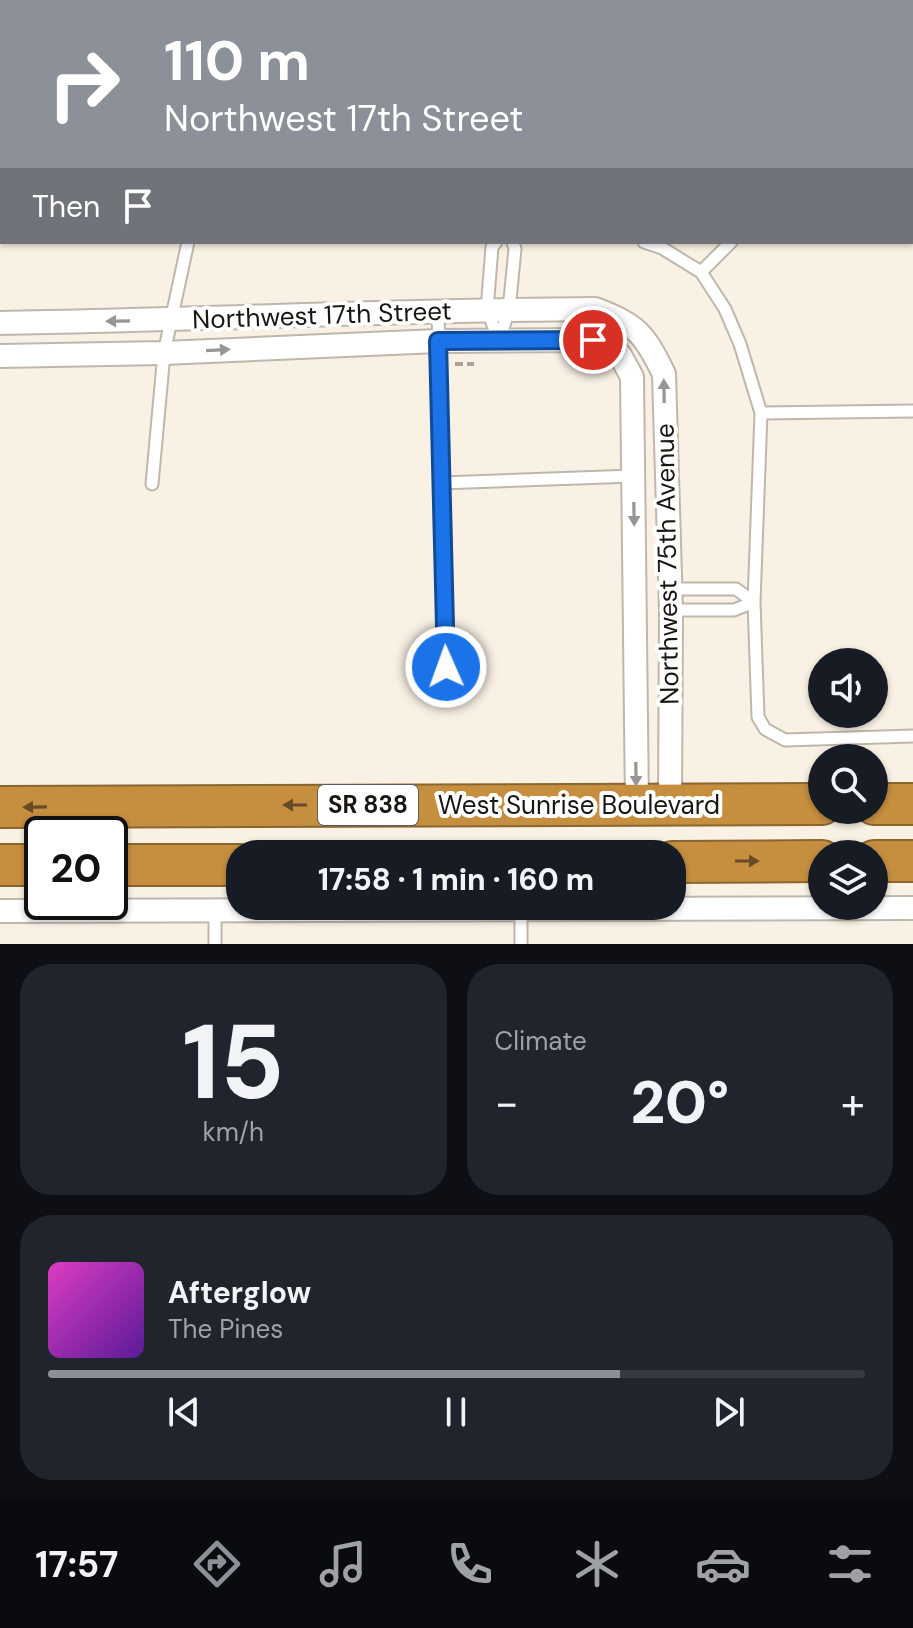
<!DOCTYPE html>
<meta charset="utf-8">
<style>
body{margin:0;font-family:"DM Sans",sans-serif;background:#20242c;color:#f1f3f6;height:100vh;display:flex;flex-direction:column;font-size:30px;white-space:nowrap}
*{box-sizing:border-box;margin:0}
p{font-size:26px;color:#9ea1a6}
.icon{flex:none;width:44px;height:44px;fill:none;stroke:currentColor;stroke-width:2;stroke-linecap:round;stroke-linejoin:round}
.map{position:relative;height:944px;overflow:hidden}
.drawer{display:flex;flex-direction:column;gap:20px;padding:20px;background:#0d0f14;flex:1}
.drawer>*{flex:none}
.banner{position:absolute;left:0px;top:0px;width:914px;height:244px;box-shadow:0 2px 6px #0004;background:#8c9099;color:#fff;overflow:hidden}
.controls{position:absolute;left:808px;top:648px;display:grid;gap:16px}
.controls a{display:grid;place-items:center;width:80px;height:80px;border-radius:50%;background:#171b24;box-shadow:0 2px 6px #0004;font-size:40px}
.speed{position:absolute;left:24px;top:816px;display:flex;gap:16px;font-size:40px;font-weight:700;text-align:center}
.speed>*{display:grid;place-content:center;width:104px;height:104px;border-radius:50%;background:#171b24;box-shadow:0 2px 6px #0004;line-height:1}
.speed .limit{border:4px solid #111;border-radius:12px;background:#fff;color:#111}
.pin{position:absolute;display:grid;place-items:center;width:68px;height:68px;color:#fff;margin:-34px;border:4px solid #fff;border-radius:50%;box-shadow:0 2px 8px #0007}
.me{position:absolute;width:88px;margin:-44px;rotate:358deg;stroke-linejoin:round;filter:drop-shadow(0 0 6px #0008)}
.turn{display:flex;align-items:center;gap:28px;height:168px;padding:0 32px;font-size:36px}
.turn .icon{width:104px;height:104px;stroke-width:2.5}
.turn b{display:block;font-size:56px;line-height:68px}
.then{display:flex;align-items:center;height:76px;padding:0 32px;background:#0003;gap:16px;font-size:30px}
.big{font-size:60px;font-weight:800;line-height:1.1}
.drawer .tile{flex:1;display:flex;flex-direction:column;justify-content:center;gap:12px;min-width:0;padding:0 28px;border-radius:32px;background:#20242c}
.drawer .dial{align-items:center;gap:0}
.dial b{font-size:104px;line-height:1}
.song{display:flex;align-items:center;gap:24px}
.cover{width:96px;height:96px;border-radius:12px;background:linear-gradient(135deg,hsl(310 70% 55%),hsl(270 70% 35%))}
.played{height:8px;border-radius:4px;background:linear-gradient(90deg,#8c9099 70%,#363941 70%)}
.keys{display:flex;justify-content:space-around;direction:ltr}
.heat{display:flex;justify-content:space-between;align-items:center;font-size:44px;direction:ltr}
.drawer .tiles{flex:1;display:grid;gap:20px;grid-template-columns:1fr 1fr}
.tile:last-child{grid-column:span 2}
.trip{position:absolute;left:226px;top:840px;width:460px;height:80px;border-radius:32px;background:#171b24;box-shadow:0 2px 6px #0004;font-weight:800;line-height:80px;text-align:center}
.tab-bar{display:flex;height:128px;justify-content:space-around;align-items:center;background:#090b0e;color:#9ea1a6}
.tab-bar .icon{width:56px;height:56px}
.tab-bar .active{color:#8c9099}
.tab-bar b{font-size:36px;color:#f1f3f6}
.map>svg:first-child{display:block}
.lines{fill:none;stroke-linecap:round;stroke-linejoin:round}
.lane-casing{stroke:#bfb7ac;stroke-width:15}
.street-casing{stroke:#bfb7ac;stroke-width:26}
.highway-casing{stroke:#896530;stroke-width:44}
.path{stroke:#a8a299;stroke-width:4;stroke-dasharray:8 4;stroke-linecap:butt}
.lane{stroke:#fff;stroke-width:11}
.street{stroke:#fff;stroke-width:22}
.highway{stroke:#c68f40;stroke-width:40}
.oneway{fill:#989694}
.oneway2{fill:#674c27}
.route-casing{stroke:#114b97;stroke-width:20}
.route{stroke:#1a73e8;stroke-width:14}
.labels{text-anchor:middle;stroke-width:8;stroke-linejoin:round;paint-order:stroke}
.shield{fill:#fff;stroke:#5e5c59;stroke-width:2}
.shield-label{font-size:24px;font-weight:bold;fill:#191612}
.street-label{font-size:26px;fill:#191612;stroke:#fff}
</style>
<div class="map">
<svg width="913" height="944" viewBox="0 0 913 944">
<rect width="100%" height="100%" fill="#faf1e5"/>
<g class="lines">
<defs>
<path id="lane" d="M476,0V2
M815,0V2
M236,2V0
M496,242L492,247L487,310L499,340
M644,242L662,248L701,272L725,309L740,344L761,413L754,602L758,717L765,729L785,740L913,736
M701,272L731,242
M438,311L446,667
M499,340L509,310L515,249L513,242
M761,413L913,411
M441,483L633,476
M152,484L164,353L188,242
M670,589H736L754,602
M671,610H734L754,602
M215,909V944
M521,909V944"/>
<path id="street" d="M0,323C198,320 397,310 595,309C637,325 644,333 664,374L671,610L670,804
M0,356L164,353L438,341L593,340L620,355L632,377L637,806
M0,911L913,908"/>
<path id="highway" d="M874,804H913
M0,807L822,804
M874,861H913
M672,862L822,861
M0,865H42
M110,865H240"/>
</defs>
<use href="#lane" class="lane-casing"/>
<use href="#street" class="street-casing"/>
<use href="#highway" class="highway-casing"/>
<path class="path" d="M455,364H474"/>
<use href="#lane" class="lane"/>
<use href="#street" class="street"/>
<use href="#highway" class="highway"/>
</g>
<defs><path id="oneway-solid" d="M-6-.8H1V-3.2L6.5 0L1 3.2V.8H-6Z" transform="scale(2)"/></defs>
<g class="oneway">
<use href="#oneway-solid" transform="translate(118 321) rotate(179)"/>
<use href="#oneway-solid" transform="translate(218 350) rotate(-3)"/>
<use href="#oneway-solid" transform="translate(664 391) rotate(-91)"/>
<use href="#oneway-solid" transform="translate(634 514) rotate(89)"/>
<use href="#oneway-solid" transform="translate(636 774) rotate(89)"/>
</g>
<g class="oneway2">
<use href="#oneway-solid" transform="translate(295 805) rotate(-180)"/>
<use href="#oneway-solid" transform="translate(35 807) rotate(179)"/>
<use href="#oneway-solid" transform="translate(747 861)"/>
</g>
<g class="lines">
<defs>
<path id="route" d="M446,667L438,341L593,340"/>
</defs>
<use href="#route" class="route-casing"/>
<use href="#route" class="route"/>
</g>
<g class="labels">
<rect class="shield" x="318" y="785" width="100" height="40" rx="6"/>
<g class="shield-label">
<text x="368" y="813">SR 838</text>
</g>
<g class="street-label">
<text transform="translate(322 315) rotate(-2)" y="9">Northwest 17th Street</text>
<text transform="translate(667 564) rotate(-91)" y="9">Northwest 75th Avenue</text>
<text x="579" y="814">West Sunrise Boulevard</text>
</g>
</g>
</svg>
<div class="controls">
<a><svg class="icon" aria-label="sound" viewBox="0 0 24 24"><path d="M4 9h4l5-4v14l-5-4H4zM17 9q2 3 0 6"/></svg></a>
<a><svg class="icon" aria-label="search" viewBox="0 0 24 24"><circle cx="10" cy="10" r="6"/><path d="M15 15l6 6"/></svg></a>
<a><svg class="icon" aria-label="layers" viewBox="0 0 24 24"><path d="M12 4l9 5-9 5-9-5zM3 14l9 5 9-5"/></svg></a>
</div>
<div class="speed"><div class="limit">20</div></div>
<div class="pin" style="left:593px;top:340px;background:#d93025"><svg class="icon" aria-label="arrive" viewBox="0 0 24 24"><path d="M6 21V4h12l-3 4 3 4H6"/></svg></div>
<svg class="me" style="left:446px;top:667px" viewBox="-20 -20 40 40"><circle r="17" fill="#1a73e8" stroke="#fff" stroke-width="3"/><path d="M0-11L8 9 0 5-8 9z" fill="#fff"/></svg>
<div class="trip">17:58 · 1 min · 160 m</div>
<div class="banner">
<div class="turn"><svg class="icon" aria-label="right" viewBox="0 0 24 24"><path d="M7 20v-9h11M14 6l5 5-5 5"/></svg><div><b>110 m</b>Northwest 17th Street</div></div>
<div class="then">Then<svg class="icon" aria-label="arrive" viewBox="0 0 24 24"><path d="M6 21V4h12l-3 4 3 4H6"/></svg></div>
</div>
</div>
<section class="drawer">
<div class="tiles">
<div class="tile dial"><b>15</b><p>km/h</p></div>
<div class="tile"><p>Climate</p>
<div class="heat"><a>−</a><b class="big">20°</b><a>+</a></div>
</div>
<div class="tile">
<div class="song"><i class="cover"></i><div><b>Afterglow</b><p>The Pines</p></div></div>
<div class="played"></div>
<div class="keys"><svg class="icon" aria-label="previous" viewBox="0 0 24 24"><path d="M18 5L8 12l10 7zM5 5v14"/></svg><svg class="icon" aria-label="pause" viewBox="0 0 24 24"><path d="M8 5v14M16 5v14"/></svg><svg class="icon" aria-label="next" viewBox="0 0 24 24"><path d="M6 5l10 7-10 7zM19 5v14"/></svg></div>
</div>
</div>
</section>
<nav class="tab-bar">
<b>17:57</b>
<svg class="icon active" aria-label="directions" viewBox="0 0 24 24"><path d="M12 3l9 9-9 9-9-9zM9 14v-3h6M13 9l2 2-2 2"/></svg>
<svg class="icon" aria-label="music" viewBox="0 0 24 24"><path d="M9 18V5l10-2v13"/><circle cx="6" cy="18" r="3"/><circle cx="16" cy="16" r="3"/></svg>
<svg class="icon" aria-label="phone" viewBox="0 0 24 24"><path d="M5 4h4l2 5-3 2q2 4 5 5l2-3 5 2v4C11 20 4 13 5 4z"/></svg>
<svg class="icon" aria-label="climate" viewBox="0 0 24 24"><path d="M12 3v18M4 7l16 10M4 17L20 7"/></svg>
<svg class="icon" aria-label="car" viewBox="0 0 24 24"><path d="M5 17H2v-5l4-1 3-4h7l3 4 3 1v5h-3M9 17h6M6 11h13"/><circle cx="7" cy="17" r="2"/><circle cx="17" cy="17" r="2"/></svg>
<svg class="icon" aria-label="filters" viewBox="0 0 24 24"><path d="M4 7h16M4 17h16"/><circle cx="9" cy="7" r="2"/><circle cx="15" cy="17" r="2"/></svg>
</nav>
